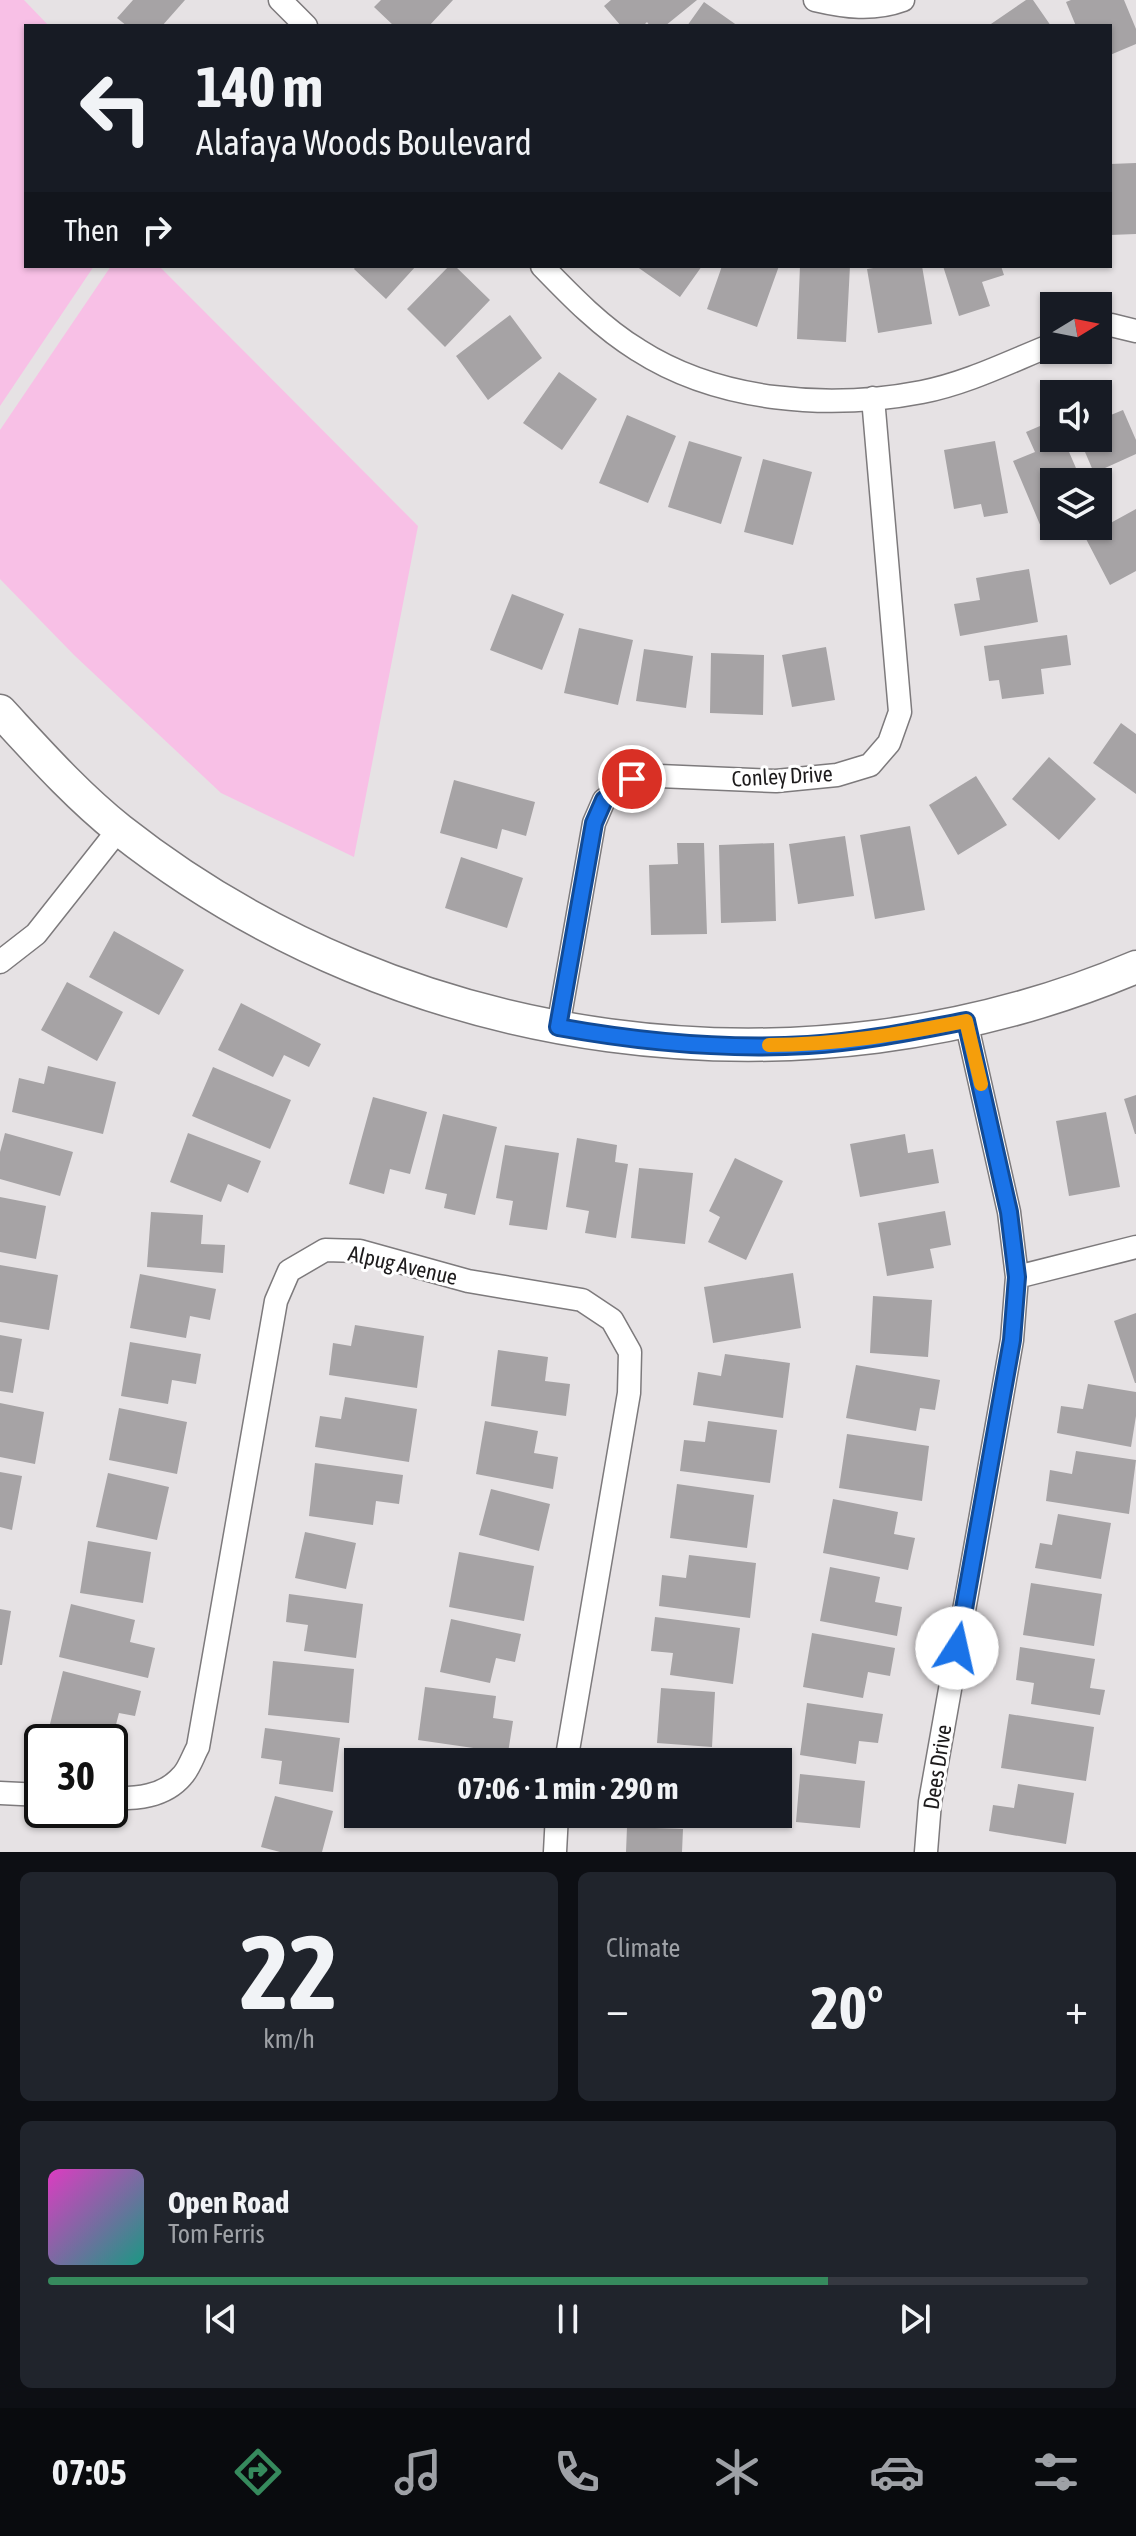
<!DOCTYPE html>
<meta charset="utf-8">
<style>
body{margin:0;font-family:"Asap Condensed",sans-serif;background:#20242c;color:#f1f3f6;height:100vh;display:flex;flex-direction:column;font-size:30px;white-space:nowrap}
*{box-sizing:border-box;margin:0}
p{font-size:26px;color:#9ea1a6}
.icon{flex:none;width:44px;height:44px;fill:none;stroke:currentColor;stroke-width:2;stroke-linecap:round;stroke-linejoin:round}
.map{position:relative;height:1852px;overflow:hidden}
.panel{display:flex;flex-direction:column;gap:20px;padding:20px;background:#0d0f14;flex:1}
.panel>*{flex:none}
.top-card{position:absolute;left:24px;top:24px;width:1088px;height:244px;border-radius:0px;box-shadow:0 2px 6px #0004;background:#171b24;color:#f1f3f6;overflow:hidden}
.needle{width:52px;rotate:80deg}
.tools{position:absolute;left:1040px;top:292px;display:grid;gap:16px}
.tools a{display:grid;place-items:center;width:72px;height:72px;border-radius:0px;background:#171b24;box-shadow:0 2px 6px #0004;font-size:40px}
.speed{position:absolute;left:24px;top:1724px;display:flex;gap:16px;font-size:40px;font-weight:700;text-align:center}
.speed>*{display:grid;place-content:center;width:104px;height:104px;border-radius:50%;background:#171b24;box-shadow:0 2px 6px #0004;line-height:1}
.speed .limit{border:4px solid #111;border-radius:12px;background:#fff;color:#111}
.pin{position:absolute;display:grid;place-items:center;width:68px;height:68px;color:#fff;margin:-34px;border:4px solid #fff;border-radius:50%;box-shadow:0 2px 8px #0007}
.me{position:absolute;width:88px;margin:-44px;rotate:10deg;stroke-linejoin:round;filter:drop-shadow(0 0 6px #0008)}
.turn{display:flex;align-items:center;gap:28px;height:168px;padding:0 40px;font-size:36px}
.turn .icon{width:104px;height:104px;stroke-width:2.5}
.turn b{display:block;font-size:56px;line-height:68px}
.then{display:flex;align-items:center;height:76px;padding:0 40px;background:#0003;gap:16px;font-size:30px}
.big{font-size:60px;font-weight:700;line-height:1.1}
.panel .widget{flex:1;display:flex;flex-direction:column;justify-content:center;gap:12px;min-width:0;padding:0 28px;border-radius:12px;background:#20242c}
.panel .dial{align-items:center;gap:0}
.dial b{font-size:104px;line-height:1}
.song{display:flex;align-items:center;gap:24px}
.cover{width:96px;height:96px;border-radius:12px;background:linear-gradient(135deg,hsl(310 70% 55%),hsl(170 70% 35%))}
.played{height:8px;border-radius:4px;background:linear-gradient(90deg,#368a5d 75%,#363941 75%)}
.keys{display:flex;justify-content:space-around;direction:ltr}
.heat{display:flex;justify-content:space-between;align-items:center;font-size:44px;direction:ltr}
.panel .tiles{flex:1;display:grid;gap:20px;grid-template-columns:1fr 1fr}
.widget:last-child{grid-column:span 2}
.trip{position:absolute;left:344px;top:1748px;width:448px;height:80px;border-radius:0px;background:#171b24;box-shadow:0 2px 6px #0004;font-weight:700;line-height:80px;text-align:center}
.menu{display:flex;height:128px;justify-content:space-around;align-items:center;background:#090b0e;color:#9ea1a6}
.menu .icon{width:56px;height:56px}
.menu .current{color:#368a5d}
.menu b{font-size:36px;color:#f1f3f6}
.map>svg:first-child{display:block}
.green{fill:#f8c0e6}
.building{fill:#a6a3a5}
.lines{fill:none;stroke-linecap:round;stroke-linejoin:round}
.street-casing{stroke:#7d7a7c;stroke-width:25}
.secondary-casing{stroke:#7d7a7c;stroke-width:35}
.street{stroke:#fff;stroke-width:22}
.secondary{stroke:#fff;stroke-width:32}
.route-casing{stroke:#114b97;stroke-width:20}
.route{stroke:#1a73e8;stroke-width:14}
.slow{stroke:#f59e0b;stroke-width:14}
.labels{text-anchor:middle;stroke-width:6;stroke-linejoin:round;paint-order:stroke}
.street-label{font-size:22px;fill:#1d1b1c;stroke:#fff}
</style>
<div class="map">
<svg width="1136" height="1852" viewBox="0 0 1136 1852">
<rect width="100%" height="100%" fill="#e6e2e4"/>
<path class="green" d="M0,0H24L49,26H26V266H94L0,406Z
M111,266H159L418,526L354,857L221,793L74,655L0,579V430Z"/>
<path class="building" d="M133,0H185L162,26H127L117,18Z
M381,0H453L429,26H394L374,7Z
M611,0H697L665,26H650L647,22L643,26H621L604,6Z
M1026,0H1033L1051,26H988Z
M1071,0H1124L1136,29V44L1110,55V26H1076L1066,2Z
M704,2L738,26H687Z
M1136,163V234L1110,235V164Z
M356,266H416L386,299L354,269Z
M449,266H455L490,300L445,347L407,309Z
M636,266H702L680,297Z
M722,266H779L757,327L707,309Z
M800,266H850L846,342L797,339Z
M886,266H922L932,324L878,333L867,269Z
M943,266H1001L1004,275L982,282L990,306L959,316Z
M510,315L542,358L488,400L456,356Z
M559,372L597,399L562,450L523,423Z
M1123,410L1136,440V454L1094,473L1079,438H1098V412L1101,419Z
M627,415L676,436L648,503L599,483Z
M1054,420V438H1063L1082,482H1054V522L1041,527L1013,461L1035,452L1026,432Z
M689,441L742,457L721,524L668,507Z
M995,441L1008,513L984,517L981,504L954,509L944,450Z
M763,459L812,472L793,545L744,532Z
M1136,509V571L1110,585L1085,537Z
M1029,569L1038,622L960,636L954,604L980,600L976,578Z
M512,594L564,614L542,670L490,650Z
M579,628L633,640L618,705L564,693Z
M1067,635L1071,665L1041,669L1044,694L1002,699L999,680L989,681L984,646Z
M826,647L835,700L792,707L782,655Z
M644,649L693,656L686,708L636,701Z
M711,653L764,655L763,715L710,713Z
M1121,723L1136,734V794L1093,763Z
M1049,757L1096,799L1059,840L1012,799Z
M976,776L1007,825L958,855L929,805Z
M454,780L535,802L526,836L502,829L497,849L440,833Z
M910,826L925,910L875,919L860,835Z
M845,836L854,896L798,904L789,844Z
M677,843H704L707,934L651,935L649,865L678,864Z
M774,843L776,921L721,923L719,845Z
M461,857L523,878L507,928L445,908Z
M114,931L184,970L159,1015L89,977Z
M67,982L123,1012L97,1061L41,1030Z
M241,1003L321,1044L309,1067L284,1055L273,1077L218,1050Z
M48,1066L116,1082L103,1134L12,1112L19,1078L44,1084Z
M213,1067L291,1100L270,1149L192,1116Z
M1136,1095V1134H1135L1124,1099Z
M373,1097L427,1112L410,1174L390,1169L384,1194L349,1184Z
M1106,1112L1120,1187L1069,1196L1056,1121Z
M443,1114L497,1127L475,1215L444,1208L447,1194L425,1189Z
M5,1133L73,1152L60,1196L0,1179V1152Z
M188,1133L261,1161L248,1193L228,1184L221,1202L170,1182Z
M905,1134L908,1153L933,1149L939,1183L860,1197L850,1144Z
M577,1138L617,1145L615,1162L628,1164L616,1238L585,1233L589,1211L566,1207Z
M505,1145L559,1153L547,1230L509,1225L513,1201L496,1198Z
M735,1158L783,1181L746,1260L708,1242L720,1217L709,1211Z
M639,1168L693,1173L685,1244L631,1238Z
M0,1197L46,1206L36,1259L0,1252Z
M945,1211L951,1245L930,1249L934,1268L887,1276L878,1223Z
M151,1212L203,1215L201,1244L225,1245L223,1273L147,1267Z
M0,1265L58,1275L49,1330L0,1322Z
M793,1273L801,1328L713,1343L704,1287Z
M140,1274L216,1289L210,1320L190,1316L186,1338L130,1328Z
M873,1296L932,1300L928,1357L870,1353Z
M1136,1313V1383H1135L1114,1321Z
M355,1325L424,1336L417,1388L329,1375L333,1343L351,1346Z
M0,1335L22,1339L13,1393L0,1391Z
M130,1342L201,1354L196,1384L172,1380L168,1404L121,1396Z
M498,1350L548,1357L545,1381L570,1384L566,1416L491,1406Z
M725,1354L790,1363L783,1418L693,1405L698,1372L721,1376Z
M856,1365L940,1380L935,1410L920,1408L916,1431L846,1418Z
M1088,1384L1136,1392V1416L1131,1447L1057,1433L1061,1406L1083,1409Z
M345,1397L417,1409L409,1462L315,1447L320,1416L341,1419Z
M0,1403L44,1412L35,1464L0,1457Z
M119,1408L187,1422L177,1474L109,1460Z
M485,1421L538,1431L534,1453L558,1457L553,1489L476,1474Z
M708,1421L777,1430L770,1483L680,1471L684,1440L705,1442Z
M847,1434L929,1446L922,1501L839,1488Z
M1076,1451L1136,1460L1129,1514L1046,1501L1050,1470L1072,1474Z
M315,1463L403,1475L399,1504L376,1501L373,1525L309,1516Z
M0,1472L22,1476L12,1530L0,1527Z
M108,1473L169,1487L157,1540L96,1527Z
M677,1484L754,1495L747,1548L670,1538Z
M491,1489L550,1504L539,1551L479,1535Z
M833,1499L898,1512L894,1534L915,1538L908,1570L823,1553Z
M1058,1514L1111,1523L1101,1579L1035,1568L1040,1543L1052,1545Z
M305,1532L356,1543L346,1589L295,1578Z
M88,1541L151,1552L143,1603L80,1593Z
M459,1552L534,1566L524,1621L449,1607Z
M689,1555L756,1563L750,1618L659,1606L662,1575L686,1578Z
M830,1567L880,1577L875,1602L902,1607L897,1636L820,1621Z
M1031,1583L1102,1594L1094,1646L1023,1635Z
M289,1594L363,1604L356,1658L304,1651L308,1625L286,1622Z
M71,1604L135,1620L130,1642L155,1648L148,1678L59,1657Z
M0,1609L11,1611L2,1665H0Z
M655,1617L740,1628L733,1684L670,1675L673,1653L651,1651Z
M451,1619L521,1634L515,1662L496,1658L490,1683L440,1672Z
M812,1633L895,1648L890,1676L868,1672L863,1698L803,1687Z
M1020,1647L1095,1659L1090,1688L1105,1690L1100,1715L1031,1704L1034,1683L1016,1680Z
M273,1661L354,1669L349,1723L268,1715Z
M63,1671L141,1691L135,1716L119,1713L112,1740L50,1724Z
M425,1687L496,1696L493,1718L513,1721L508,1753L418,1740Z
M661,1688L715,1692L712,1747L657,1743Z
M807,1703L883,1714L878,1743L859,1741L856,1764L800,1755Z
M1009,1714L1094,1727L1086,1781L1001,1768Z
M265,1728L340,1738L333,1792L279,1784L282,1761L261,1758Z
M632,1751L698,1760V1762H630Z
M800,1774L865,1781L860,1828L796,1822Z
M1018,1784L1074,1793L1066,1844L989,1831L993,1805L1014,1808Z
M275,1796L333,1811L322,1852H280L261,1847Z
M437,1814H493L491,1825Z
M627,1827L683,1829L682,1852H626Z"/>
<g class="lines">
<defs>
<path id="street" d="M280,0L306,26
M815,0C845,7 873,11 903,0
M542,266C571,296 602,328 638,350C719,402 829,410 922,392C968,383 1011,361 1054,344
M1098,328L1111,325L1136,331
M0,962L36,934L119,829
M558,1027L594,823L604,800L632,779L659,776L776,781L837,775L870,765L889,743L900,712L873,398
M1017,1277L1136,1247
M0,1793L42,1795
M110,1798C136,1799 164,1797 182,1776C189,1769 193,1756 198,1747L276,1301L289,1271L325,1250L360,1251L468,1281L582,1300L612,1320L630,1352L629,1393L566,1762
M555,1852L557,1814
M926,1852L930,1802L1012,1340L1017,1277L1009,1212L966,1021"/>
<path id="secondary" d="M0,711C38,752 76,795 120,830C404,1054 803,1108 1136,967"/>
</defs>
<use href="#street" class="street-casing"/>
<use href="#secondary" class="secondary-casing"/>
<use href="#street" class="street"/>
<use href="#secondary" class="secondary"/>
</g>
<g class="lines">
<defs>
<path id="route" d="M632,779L604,800L594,823L558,1027C641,1042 724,1050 808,1045C862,1042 914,1031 966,1021L1009,1212L1017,1277L1012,1340L957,1648"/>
</defs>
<use href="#route" class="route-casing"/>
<use href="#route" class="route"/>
<path class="slow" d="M769,1045C836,1045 901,1034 966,1021L981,1084"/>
</g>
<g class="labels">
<g class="street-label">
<text transform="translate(782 776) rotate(-3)" y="8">Conley Drive</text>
<text transform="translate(403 1265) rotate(13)" y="8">Alpug Avenue</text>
<text transform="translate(937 1767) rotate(-81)" y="8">Dees Drive</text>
</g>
</g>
</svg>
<div class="tools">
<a><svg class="needle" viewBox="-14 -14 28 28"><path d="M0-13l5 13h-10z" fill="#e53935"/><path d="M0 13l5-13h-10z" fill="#9ea1a6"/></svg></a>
<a><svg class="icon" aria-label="sound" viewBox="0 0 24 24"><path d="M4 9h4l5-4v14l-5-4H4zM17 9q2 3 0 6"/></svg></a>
<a><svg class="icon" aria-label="layers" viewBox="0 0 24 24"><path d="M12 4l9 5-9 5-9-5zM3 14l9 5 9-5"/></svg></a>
</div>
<div class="speed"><div class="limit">30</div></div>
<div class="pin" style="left:632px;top:779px;background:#d93025"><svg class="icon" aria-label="arrive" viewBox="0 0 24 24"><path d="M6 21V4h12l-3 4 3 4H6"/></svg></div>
<svg class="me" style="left:957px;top:1648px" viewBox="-20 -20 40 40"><circle r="19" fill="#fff"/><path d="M0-13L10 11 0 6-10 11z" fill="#1a73e8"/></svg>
<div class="trip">07:06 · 1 min · 290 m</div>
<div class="top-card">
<div class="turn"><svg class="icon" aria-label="left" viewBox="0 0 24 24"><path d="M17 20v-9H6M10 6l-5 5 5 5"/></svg><div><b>140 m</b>Alafaya Woods Boulevard</div></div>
<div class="then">Then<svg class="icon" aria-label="right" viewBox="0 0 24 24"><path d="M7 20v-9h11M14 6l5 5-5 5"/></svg></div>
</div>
</div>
<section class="panel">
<div class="tiles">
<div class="widget dial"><b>22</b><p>km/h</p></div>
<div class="widget"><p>Climate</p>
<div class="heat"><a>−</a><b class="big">20°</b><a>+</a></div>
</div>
<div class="widget">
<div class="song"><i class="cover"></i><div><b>Open Road</b><p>Tom Ferris</p></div></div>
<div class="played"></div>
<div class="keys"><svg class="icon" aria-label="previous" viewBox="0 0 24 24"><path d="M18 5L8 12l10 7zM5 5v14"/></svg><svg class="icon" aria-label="pause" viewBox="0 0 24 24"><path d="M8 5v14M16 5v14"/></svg><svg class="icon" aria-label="next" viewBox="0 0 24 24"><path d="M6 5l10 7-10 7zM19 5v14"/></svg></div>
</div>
</div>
</section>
<nav class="menu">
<b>07:05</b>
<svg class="icon current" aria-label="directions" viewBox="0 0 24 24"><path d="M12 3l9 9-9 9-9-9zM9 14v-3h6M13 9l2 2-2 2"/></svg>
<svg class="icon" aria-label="music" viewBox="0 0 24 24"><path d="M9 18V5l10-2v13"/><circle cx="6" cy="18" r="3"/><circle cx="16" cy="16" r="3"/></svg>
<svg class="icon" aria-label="phone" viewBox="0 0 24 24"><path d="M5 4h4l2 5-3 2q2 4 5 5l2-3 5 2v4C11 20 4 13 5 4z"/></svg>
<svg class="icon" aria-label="climate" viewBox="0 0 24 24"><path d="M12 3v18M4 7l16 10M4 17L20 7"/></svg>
<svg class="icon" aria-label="car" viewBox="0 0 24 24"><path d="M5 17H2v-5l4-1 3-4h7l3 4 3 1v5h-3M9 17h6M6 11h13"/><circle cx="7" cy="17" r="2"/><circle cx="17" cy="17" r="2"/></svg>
<svg class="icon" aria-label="filters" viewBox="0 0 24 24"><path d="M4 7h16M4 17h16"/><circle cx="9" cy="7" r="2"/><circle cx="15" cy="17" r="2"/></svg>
</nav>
